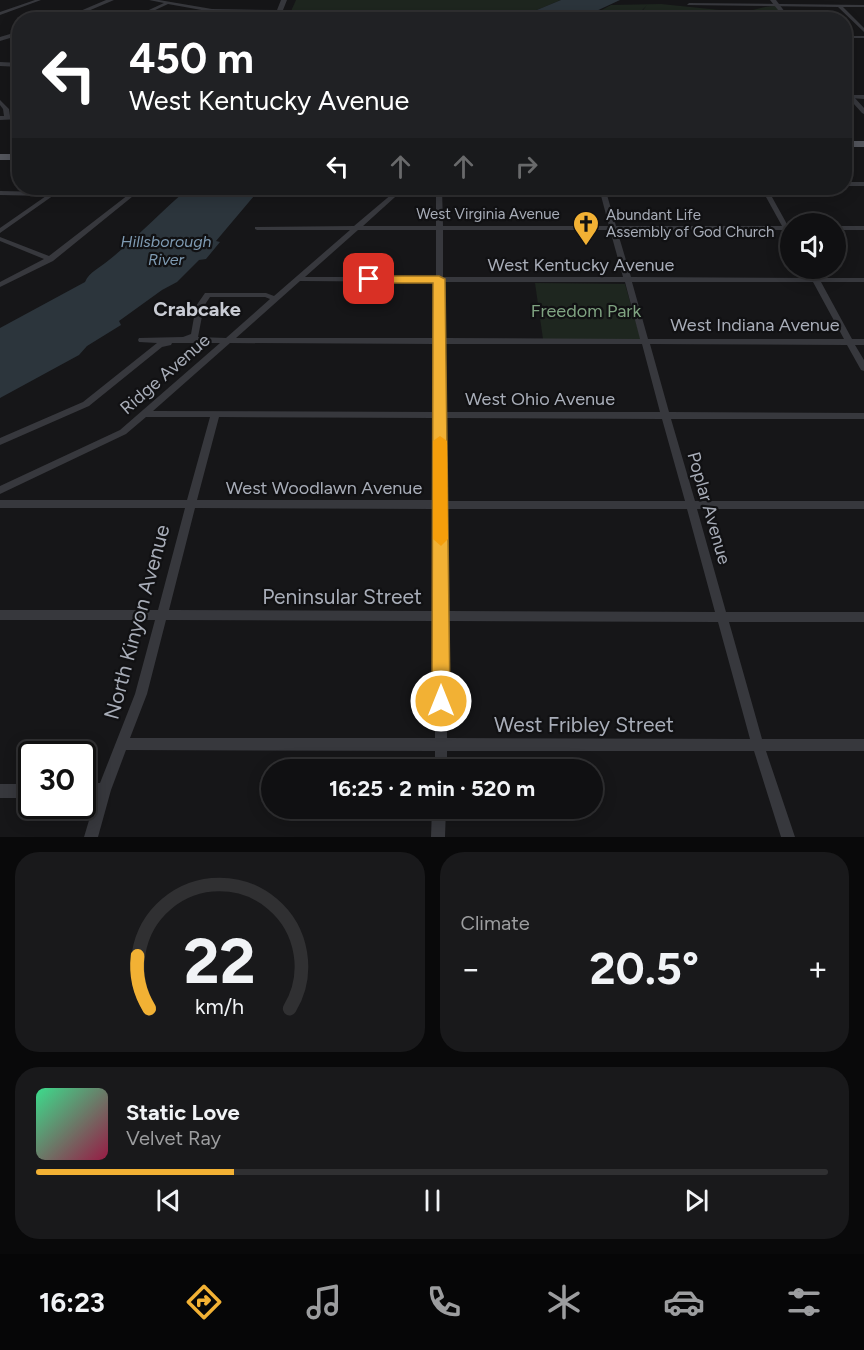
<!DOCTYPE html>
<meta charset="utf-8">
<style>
body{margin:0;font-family:Figtree,sans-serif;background:#19191b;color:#f1f3f6;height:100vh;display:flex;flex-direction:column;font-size:22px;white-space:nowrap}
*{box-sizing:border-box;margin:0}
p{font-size:20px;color:#9c9d9f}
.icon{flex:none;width:33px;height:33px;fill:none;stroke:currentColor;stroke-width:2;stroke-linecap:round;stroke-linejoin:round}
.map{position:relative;height:837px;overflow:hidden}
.sheet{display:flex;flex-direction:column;gap:15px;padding:15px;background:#09090a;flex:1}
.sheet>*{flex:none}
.hud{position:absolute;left:12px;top:12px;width:840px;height:183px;border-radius:24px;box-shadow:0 3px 15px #0003,0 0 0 2px #303032;background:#202124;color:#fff;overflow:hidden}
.fabs{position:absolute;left:780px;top:213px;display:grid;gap:12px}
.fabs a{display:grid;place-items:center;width:66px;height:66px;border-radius:50%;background:#101012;box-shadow:0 3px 15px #0003,0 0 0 2px #303032;font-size:30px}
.speed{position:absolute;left:18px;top:741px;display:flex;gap:12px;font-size:30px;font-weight:700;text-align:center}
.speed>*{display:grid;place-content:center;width:78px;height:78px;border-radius:50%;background:#101012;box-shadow:0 3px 15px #0003,0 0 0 2px #303032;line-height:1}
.speed .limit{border:3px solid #111;border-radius:9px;background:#fff;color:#111}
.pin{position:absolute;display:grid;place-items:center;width:51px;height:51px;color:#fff;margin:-26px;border-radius:12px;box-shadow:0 3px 9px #0006}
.me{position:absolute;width:66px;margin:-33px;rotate:0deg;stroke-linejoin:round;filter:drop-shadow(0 0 4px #0008)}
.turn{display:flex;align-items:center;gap:21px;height:126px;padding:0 18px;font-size:27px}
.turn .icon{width:78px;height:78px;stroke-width:2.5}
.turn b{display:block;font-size:42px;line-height:51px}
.lanes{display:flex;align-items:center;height:57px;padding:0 18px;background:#0003;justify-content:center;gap:30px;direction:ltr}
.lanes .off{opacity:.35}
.big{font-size:45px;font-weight:700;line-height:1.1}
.sheet .tile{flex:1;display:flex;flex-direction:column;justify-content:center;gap:9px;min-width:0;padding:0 21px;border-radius:24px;background:#19191b}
.sheet .dial{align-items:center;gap:0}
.dial svg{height:156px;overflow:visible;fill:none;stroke:#303032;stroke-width:7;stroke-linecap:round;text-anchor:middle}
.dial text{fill:#f1f3f6;stroke:none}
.song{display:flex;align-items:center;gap:18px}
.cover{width:72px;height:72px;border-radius:9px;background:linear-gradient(135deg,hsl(150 70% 55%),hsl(340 70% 35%))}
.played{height:6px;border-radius:3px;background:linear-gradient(90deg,#f2b134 25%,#303032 25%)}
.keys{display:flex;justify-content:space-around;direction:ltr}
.heat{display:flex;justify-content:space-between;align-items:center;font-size:33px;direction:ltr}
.sheet .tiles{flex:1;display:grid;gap:15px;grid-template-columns:1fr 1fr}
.tile:last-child{grid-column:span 2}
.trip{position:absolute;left:261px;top:759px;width:342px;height:60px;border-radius:30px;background:#101012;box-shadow:0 3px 15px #0003,0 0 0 2px #303032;font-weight:700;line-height:60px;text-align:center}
.dock{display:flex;height:96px;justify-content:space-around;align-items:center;background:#060607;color:#9c9d9f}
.dock .icon{width:42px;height:42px}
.dock .on{color:#f2b134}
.dock b{font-size:27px;color:#f1f3f6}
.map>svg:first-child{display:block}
.green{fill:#1e261f}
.water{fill:#2c353c}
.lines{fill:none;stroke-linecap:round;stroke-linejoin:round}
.minor{fill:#37383d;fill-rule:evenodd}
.tertiary{fill:#37383d;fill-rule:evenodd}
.primary{fill:#53555c;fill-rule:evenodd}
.route{fill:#f2b134;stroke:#9d7322;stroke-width:1.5}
.slow{fill:#f59e0b}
.labels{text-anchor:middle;stroke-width:4.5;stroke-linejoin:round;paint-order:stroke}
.far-street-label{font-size:15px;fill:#a8adb8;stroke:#111113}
.far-poi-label{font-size:15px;fill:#a8adb8;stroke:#111113;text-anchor:start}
.far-water-label{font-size:16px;font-style:italic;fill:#7f9bb3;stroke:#111113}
.street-label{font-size:18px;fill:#a8adb8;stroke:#111113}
.park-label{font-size:18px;fill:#7fa381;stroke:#111113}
.neighbourhood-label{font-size:20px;font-weight:bold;fill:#c9ccd4;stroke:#111113}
.near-street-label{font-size:21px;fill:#a8adb8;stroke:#111113}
</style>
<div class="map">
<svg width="864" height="837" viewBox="0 0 864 837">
<rect width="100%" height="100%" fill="#161618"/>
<path class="green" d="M296,0H561L515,19L287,20Z
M661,4L739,12C752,12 762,6 776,6L784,19L738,17L728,20L636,19L647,5L634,19L583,20L611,5Z
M535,283L625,284L641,340L543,339Z"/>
<path class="water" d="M561,0H620L579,19H515Z
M189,188H267L254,196L216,241L220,242L206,259L199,260L177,282L162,290L119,321L121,325L87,346L79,355L0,398V328L85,282C89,272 101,267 109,260C137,238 161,211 189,188Z"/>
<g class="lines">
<path class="minor" d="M35,0H41L0,15V12Z
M149,0H159L212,9L279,10L281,11L279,12L213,11L197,20H191L207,11L168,4L134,20H127L164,3Z
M689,3L864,5V7H843L864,28V32L838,7L687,5Z
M844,36H864V38H844Z
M0,62L20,63V67L0,66Z
M852,95H864V99L850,98V96Z
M0,100L9,109L10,116L20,115V119L0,120V116H4L3,109L0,105Z
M844,182H864V186H844Z
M57,188H64L0,233V228L46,196L0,195V191L51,192Z
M137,188H143L53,261L0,287V282L44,259L0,241V237L49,256Z
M399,188H405L363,226H436V188H442L443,226H609L599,188H605L616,226H782L761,188H767L788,226H790V237L788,236L784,230H617L631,277L811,278L806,268H813L818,278H864V282H821L852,339H864V345H855L864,360V371L861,370L847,345L650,344L669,412L864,413V419H671L695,501H864V509H697L726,612H864V622H729L762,739H864V751H766L795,837H781L754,751H447V770H435V751L126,750L111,790L98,837H84L96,797H82V783H100L135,694L155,620H0V610H158L185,508H0V500H187L210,417H146L126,434L0,494V486L120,430L220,343H172L171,345L162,347L89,406L0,445V438L83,402L157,343L139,342L138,340L139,338L183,337L191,334L196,306L205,293H266L274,296L350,230H257L255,229V227L354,226ZM358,230H436V277H305ZM443,230H610L623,277H443ZM300,281L436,282L435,338H236ZM443,282H625L640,339L444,338ZM632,282H813L844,339H648ZM210,297H265L270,299L226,338L198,337L204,306ZM230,343L435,344V412L153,411ZM444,344H642L660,412H444ZM219,417L435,418V500H197ZM444,418L662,419L685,501H445ZM195,508L435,509V611L169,610ZM445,509H687L715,612L446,611ZM166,620L435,621V738H130L147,694ZM446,621L718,622L750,739L447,738Z
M836,226H864V230H836Z
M0,784H32V798H0Z
M432,808H446L445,837H431Z"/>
<path class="tertiary" d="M106,0H114L67,20H59Z
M281,0H287L279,20H273Z
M770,0H776L791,20H786Z
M20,31V35L0,41V37Z
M844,86L864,108V114L862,113L844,93Z"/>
<path class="primary" d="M844,141H864V147H844Z
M0,154H20V160H0Z"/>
</g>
<path class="route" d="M439,276L445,279L450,701L448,708L441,710L435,708L432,701L433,283H369L363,279L369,276Z"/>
<path class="slow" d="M440,436L447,441L448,539L441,546L433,539V441Z"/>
<defs>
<symbol id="church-pin" viewBox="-11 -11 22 30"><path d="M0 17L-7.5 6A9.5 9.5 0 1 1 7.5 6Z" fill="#f2b134" stroke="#111113"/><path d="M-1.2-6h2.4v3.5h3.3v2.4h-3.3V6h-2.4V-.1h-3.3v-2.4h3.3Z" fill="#111"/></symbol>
</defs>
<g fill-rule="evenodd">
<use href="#church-pin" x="571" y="209" width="30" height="40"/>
</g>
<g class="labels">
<g class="far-street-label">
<text x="488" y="219">West Virginia Avenue</text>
</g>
<g class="far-poi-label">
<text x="606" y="220">Abundant Life<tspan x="606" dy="17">Assembly of God Church</tspan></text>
</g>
<g class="far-water-label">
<text x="166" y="247">Hillsborough<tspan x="166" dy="18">River</tspan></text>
</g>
<g class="street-label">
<text x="581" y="271">West Kentucky Avenue</text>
<text x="755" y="331">West Indiana Avenue</text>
<text transform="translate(165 374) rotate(-41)" y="6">Ridge Avenue</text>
<text x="540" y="405">West Ohio Avenue</text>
<text x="324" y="494">West Woodlawn Avenue</text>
<text transform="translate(709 508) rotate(74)" y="6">Poplar Avenue</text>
</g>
<g class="park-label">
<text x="586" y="317">Freedom Park</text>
</g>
<g class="neighbourhood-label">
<text x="197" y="316">Crabcake</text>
</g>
<g class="near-street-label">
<text x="342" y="604">Peninsular Street</text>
<text transform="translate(137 622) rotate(-75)" y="7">North Kinyon Avenue</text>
<text x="584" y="732">West Fribley Street</text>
</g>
</g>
</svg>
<div class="fabs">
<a><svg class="icon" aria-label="sound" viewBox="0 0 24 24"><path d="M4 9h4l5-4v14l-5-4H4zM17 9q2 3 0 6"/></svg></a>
</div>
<div class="speed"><div class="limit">30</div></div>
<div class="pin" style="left:369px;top:279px;background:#d93025"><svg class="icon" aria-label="arrive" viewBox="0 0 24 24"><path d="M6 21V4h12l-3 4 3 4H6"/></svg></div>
<svg class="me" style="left:441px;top:701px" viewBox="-20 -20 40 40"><circle r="17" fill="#f2b134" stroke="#fff" stroke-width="3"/><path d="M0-11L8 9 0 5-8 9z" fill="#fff"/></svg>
<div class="trip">16:25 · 2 min · 520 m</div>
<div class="hud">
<div class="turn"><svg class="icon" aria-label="left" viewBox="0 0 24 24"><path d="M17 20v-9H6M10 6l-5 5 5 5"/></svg><div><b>450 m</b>West Kentucky Avenue</div></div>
<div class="lanes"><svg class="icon" aria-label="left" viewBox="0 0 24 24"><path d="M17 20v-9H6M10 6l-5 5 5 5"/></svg><svg class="icon off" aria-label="ahead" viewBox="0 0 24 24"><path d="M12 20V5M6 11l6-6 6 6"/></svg><svg class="icon off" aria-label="ahead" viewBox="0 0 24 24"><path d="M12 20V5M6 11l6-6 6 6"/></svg><svg class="icon off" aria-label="right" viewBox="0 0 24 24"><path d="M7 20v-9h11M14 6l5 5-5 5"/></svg></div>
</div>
</div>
<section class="sheet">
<div class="tiles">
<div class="tile dial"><svg viewBox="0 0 100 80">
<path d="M14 69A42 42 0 1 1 86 69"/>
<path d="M14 69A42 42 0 0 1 8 42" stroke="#f2b134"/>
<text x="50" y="56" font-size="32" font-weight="700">22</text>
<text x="50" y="72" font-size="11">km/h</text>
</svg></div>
<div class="tile"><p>Climate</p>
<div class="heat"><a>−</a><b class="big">20.5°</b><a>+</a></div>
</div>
<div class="tile">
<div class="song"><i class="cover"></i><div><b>Static Love</b><p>Velvet Ray</p></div></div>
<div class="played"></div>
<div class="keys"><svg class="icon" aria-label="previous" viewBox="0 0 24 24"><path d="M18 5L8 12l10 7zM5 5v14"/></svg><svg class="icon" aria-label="pause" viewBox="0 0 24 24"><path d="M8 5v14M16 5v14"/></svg><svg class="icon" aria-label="next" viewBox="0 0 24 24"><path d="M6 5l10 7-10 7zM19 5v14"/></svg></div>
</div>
</div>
</section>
<nav class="dock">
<b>16:23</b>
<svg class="icon on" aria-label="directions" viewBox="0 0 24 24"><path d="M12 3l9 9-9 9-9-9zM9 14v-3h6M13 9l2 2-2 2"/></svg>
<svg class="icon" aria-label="music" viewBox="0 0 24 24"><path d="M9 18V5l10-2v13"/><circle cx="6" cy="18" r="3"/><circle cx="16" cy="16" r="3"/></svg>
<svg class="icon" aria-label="phone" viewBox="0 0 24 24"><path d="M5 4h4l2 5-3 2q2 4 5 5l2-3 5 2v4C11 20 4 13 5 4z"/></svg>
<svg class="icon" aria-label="climate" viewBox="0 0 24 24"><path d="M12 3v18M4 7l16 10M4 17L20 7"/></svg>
<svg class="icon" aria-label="car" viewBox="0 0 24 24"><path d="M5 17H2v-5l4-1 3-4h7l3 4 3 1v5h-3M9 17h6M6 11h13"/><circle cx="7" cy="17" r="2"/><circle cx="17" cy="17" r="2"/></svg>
<svg class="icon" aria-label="filters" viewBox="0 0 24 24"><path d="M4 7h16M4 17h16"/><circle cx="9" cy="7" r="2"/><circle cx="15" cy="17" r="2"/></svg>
</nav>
